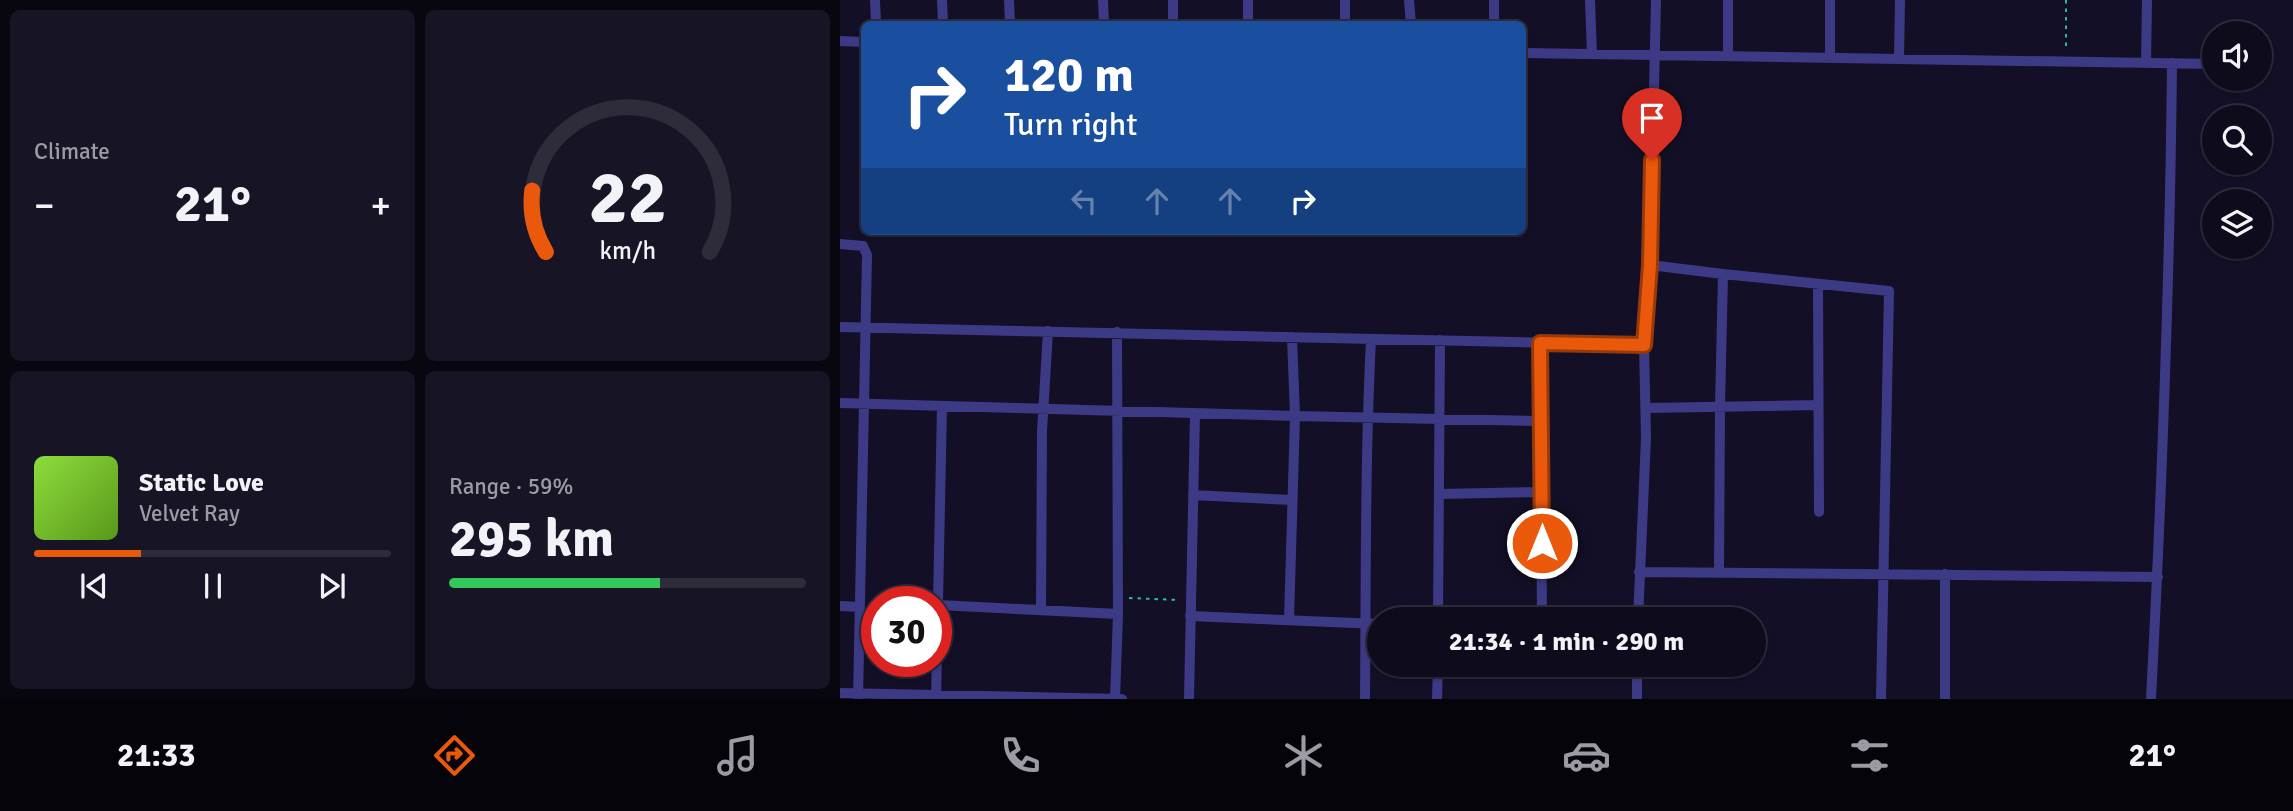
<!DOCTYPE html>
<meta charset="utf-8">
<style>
body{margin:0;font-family:Signika,sans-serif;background:#171425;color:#f1f3f6;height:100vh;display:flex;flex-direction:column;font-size:26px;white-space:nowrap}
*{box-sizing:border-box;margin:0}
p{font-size:23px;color:#9b9ba3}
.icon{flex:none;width:38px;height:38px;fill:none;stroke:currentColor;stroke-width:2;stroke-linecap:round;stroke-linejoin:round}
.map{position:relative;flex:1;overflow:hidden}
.sheet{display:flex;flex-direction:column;gap:10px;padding:10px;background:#08060f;width:840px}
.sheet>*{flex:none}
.banner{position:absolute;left:21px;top:21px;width:665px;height:214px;border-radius:10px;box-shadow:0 2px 5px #0004,0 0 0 2px #2e2b3b;background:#1a4fa0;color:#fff;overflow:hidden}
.buttons{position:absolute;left:1362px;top:21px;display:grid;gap:14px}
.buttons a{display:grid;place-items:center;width:70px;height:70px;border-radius:50%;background:#0e0b1c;box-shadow:0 2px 5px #0004,0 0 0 2px #2e2b3b;font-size:35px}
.speed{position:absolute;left:21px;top:586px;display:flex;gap:14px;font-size:35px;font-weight:700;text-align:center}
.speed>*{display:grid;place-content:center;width:91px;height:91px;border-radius:50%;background:#0e0b1c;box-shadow:0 2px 5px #0004,0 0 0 2px #2e2b3b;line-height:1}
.speed .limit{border:10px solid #d22;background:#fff;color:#111}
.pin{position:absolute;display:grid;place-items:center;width:60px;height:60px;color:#fff;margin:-72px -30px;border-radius:50% 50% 50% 0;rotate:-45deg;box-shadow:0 0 7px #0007}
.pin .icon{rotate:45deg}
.me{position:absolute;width:77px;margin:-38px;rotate:0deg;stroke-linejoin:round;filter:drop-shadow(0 0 5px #0008)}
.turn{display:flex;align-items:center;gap:24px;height:147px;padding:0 28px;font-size:32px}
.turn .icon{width:91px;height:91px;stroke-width:2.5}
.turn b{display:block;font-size:49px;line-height:60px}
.lanes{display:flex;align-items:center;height:66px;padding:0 28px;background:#0003;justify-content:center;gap:35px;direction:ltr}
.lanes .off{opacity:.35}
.big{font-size:52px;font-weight:700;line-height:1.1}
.sheet .card{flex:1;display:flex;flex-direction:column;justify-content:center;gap:10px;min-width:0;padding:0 24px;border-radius:10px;background:#171425}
.sheet .dial{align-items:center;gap:0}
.dial svg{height:182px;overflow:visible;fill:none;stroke:#2e2b3b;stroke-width:7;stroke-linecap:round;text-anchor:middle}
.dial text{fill:#f1f3f6;stroke:none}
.song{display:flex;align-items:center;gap:21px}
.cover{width:84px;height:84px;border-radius:10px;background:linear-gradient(135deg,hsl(90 70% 55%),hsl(90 70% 35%))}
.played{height:7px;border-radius:4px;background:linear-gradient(90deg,#ea580c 30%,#2e2b3b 30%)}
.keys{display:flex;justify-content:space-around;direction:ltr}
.heat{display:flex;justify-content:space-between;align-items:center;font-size:38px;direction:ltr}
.charge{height:10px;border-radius:5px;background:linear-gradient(90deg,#34c759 59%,#2e2b3b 0)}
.sheet .tiles{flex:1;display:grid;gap:10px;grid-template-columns:repeat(2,1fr)}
.trip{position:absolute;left:527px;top:607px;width:399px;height:70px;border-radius:35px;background:#0e0b1c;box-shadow:0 2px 5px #0004,0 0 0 2px #2e2b3b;font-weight:700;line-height:70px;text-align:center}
.tabs{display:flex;height:112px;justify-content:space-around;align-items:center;background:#06040b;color:#9b9ba3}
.tabs .icon{width:49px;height:49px}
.tabs .active{color:#ea580c}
.tabs b{font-size:32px;color:#f1f3f6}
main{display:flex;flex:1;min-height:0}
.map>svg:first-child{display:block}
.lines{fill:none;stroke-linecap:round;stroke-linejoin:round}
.path{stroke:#2fb8b0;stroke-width:2;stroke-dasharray:3.5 5;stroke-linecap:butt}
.street{stroke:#3d3a85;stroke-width:10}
.route-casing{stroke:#983908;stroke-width:18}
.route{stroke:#ea580c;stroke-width:12}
</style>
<main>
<section class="sheet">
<div class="tiles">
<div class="card"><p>Climate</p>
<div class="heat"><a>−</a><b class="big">21°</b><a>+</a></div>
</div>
<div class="card dial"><svg viewBox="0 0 100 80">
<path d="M14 69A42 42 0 1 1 86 69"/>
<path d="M14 69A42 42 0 0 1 8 42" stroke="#ea580c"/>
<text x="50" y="56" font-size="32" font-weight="700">22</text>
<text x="50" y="72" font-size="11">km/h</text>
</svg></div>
<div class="card">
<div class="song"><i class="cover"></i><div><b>Static Love</b><p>Velvet Ray</p></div></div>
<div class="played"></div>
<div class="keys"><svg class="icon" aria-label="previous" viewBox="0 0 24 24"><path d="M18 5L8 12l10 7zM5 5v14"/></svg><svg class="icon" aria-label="pause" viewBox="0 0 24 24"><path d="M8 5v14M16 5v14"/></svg><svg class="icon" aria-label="next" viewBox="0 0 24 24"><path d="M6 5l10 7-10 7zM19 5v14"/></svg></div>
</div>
<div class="card"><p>Range · 59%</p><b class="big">295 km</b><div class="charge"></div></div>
</div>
</section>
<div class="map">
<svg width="1453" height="699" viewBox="0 0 1453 699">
<rect width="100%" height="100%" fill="#130f26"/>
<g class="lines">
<path class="path" d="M1226,0V51
M289,598L339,600"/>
<path class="street" d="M35,0L36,24
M102,0L103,24
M169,0L170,24
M263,0L264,24
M408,0V24
M505,0V24
M569,0L571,24
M654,0V24
M750,0L752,54
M990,0V58
M333,24V0
M0,41L24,42
M682,53L1374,64
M888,56V0
M1059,59L1060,0
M1306,63L1307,0
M0,244L23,246L27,255L18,699
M810,265L883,274L1049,291L1041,699
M978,284L979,512
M0,327L804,345
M700,343L702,620
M0,403L455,416L701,421
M806,408L978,405
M599,494L701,492
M353,495L452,500
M799,572L1318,577
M879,572L880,406L883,274
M99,605L278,614
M0,606L19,607
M201,610L202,431L208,331
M350,616L539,624
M449,620L455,416L452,337
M598,620L600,340
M798,620L806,438L804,345L810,265L816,0
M0,693L282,699
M96,699L102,407
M275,699L278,614L277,332
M349,699L355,413
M525,699C526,579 525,459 531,339
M597,699L598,665
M797,699V665
M1105,699V574
M1311,699C1322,487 1330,275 1332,63"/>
</g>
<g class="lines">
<defs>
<path id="route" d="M702,543L700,343L804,345L810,265L812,160"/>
</defs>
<use href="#route" class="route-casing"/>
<use href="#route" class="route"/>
</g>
</svg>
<div class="buttons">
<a><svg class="icon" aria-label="sound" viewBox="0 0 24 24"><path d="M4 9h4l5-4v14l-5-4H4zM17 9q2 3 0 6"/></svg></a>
<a><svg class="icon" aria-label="search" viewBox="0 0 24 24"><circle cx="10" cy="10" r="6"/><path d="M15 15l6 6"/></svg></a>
<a><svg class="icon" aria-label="layers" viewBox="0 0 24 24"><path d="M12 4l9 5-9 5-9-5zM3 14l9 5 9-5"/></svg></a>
</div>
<div class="speed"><div class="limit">30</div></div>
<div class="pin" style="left:812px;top:160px;background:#d93025"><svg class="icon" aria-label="arrive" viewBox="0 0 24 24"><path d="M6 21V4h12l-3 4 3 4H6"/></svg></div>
<svg class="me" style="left:702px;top:543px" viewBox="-20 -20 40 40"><circle r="17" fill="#ea580c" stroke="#fff" stroke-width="3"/><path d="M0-11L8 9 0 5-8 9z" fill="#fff"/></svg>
<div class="trip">21:34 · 1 min · 290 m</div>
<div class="banner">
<div class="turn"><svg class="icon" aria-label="right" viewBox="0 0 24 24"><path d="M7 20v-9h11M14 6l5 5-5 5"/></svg><div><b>120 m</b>Turn right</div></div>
<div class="lanes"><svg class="icon off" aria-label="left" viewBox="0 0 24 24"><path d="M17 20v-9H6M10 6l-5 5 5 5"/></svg><svg class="icon off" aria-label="ahead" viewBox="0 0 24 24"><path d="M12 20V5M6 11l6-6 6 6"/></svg><svg class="icon off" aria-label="ahead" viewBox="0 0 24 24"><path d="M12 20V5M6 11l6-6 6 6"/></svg><svg class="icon" aria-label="right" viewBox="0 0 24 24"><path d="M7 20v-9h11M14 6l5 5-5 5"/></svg></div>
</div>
</div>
</main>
<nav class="tabs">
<b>21:33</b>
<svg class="icon active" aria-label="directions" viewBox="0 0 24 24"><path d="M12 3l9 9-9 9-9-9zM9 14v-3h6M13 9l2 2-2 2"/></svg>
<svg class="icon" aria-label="music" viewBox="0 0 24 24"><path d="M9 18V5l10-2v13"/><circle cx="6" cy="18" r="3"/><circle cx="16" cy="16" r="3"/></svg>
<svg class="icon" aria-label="phone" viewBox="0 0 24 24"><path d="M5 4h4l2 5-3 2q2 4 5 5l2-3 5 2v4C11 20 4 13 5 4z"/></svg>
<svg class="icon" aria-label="climate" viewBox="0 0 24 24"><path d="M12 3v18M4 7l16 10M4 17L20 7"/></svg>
<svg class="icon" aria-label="car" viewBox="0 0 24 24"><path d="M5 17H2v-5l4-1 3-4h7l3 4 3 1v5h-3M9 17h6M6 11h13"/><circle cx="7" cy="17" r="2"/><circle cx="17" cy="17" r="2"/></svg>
<svg class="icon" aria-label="filters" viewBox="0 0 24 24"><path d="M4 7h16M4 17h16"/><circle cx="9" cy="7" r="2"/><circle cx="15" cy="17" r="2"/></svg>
<b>21°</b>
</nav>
